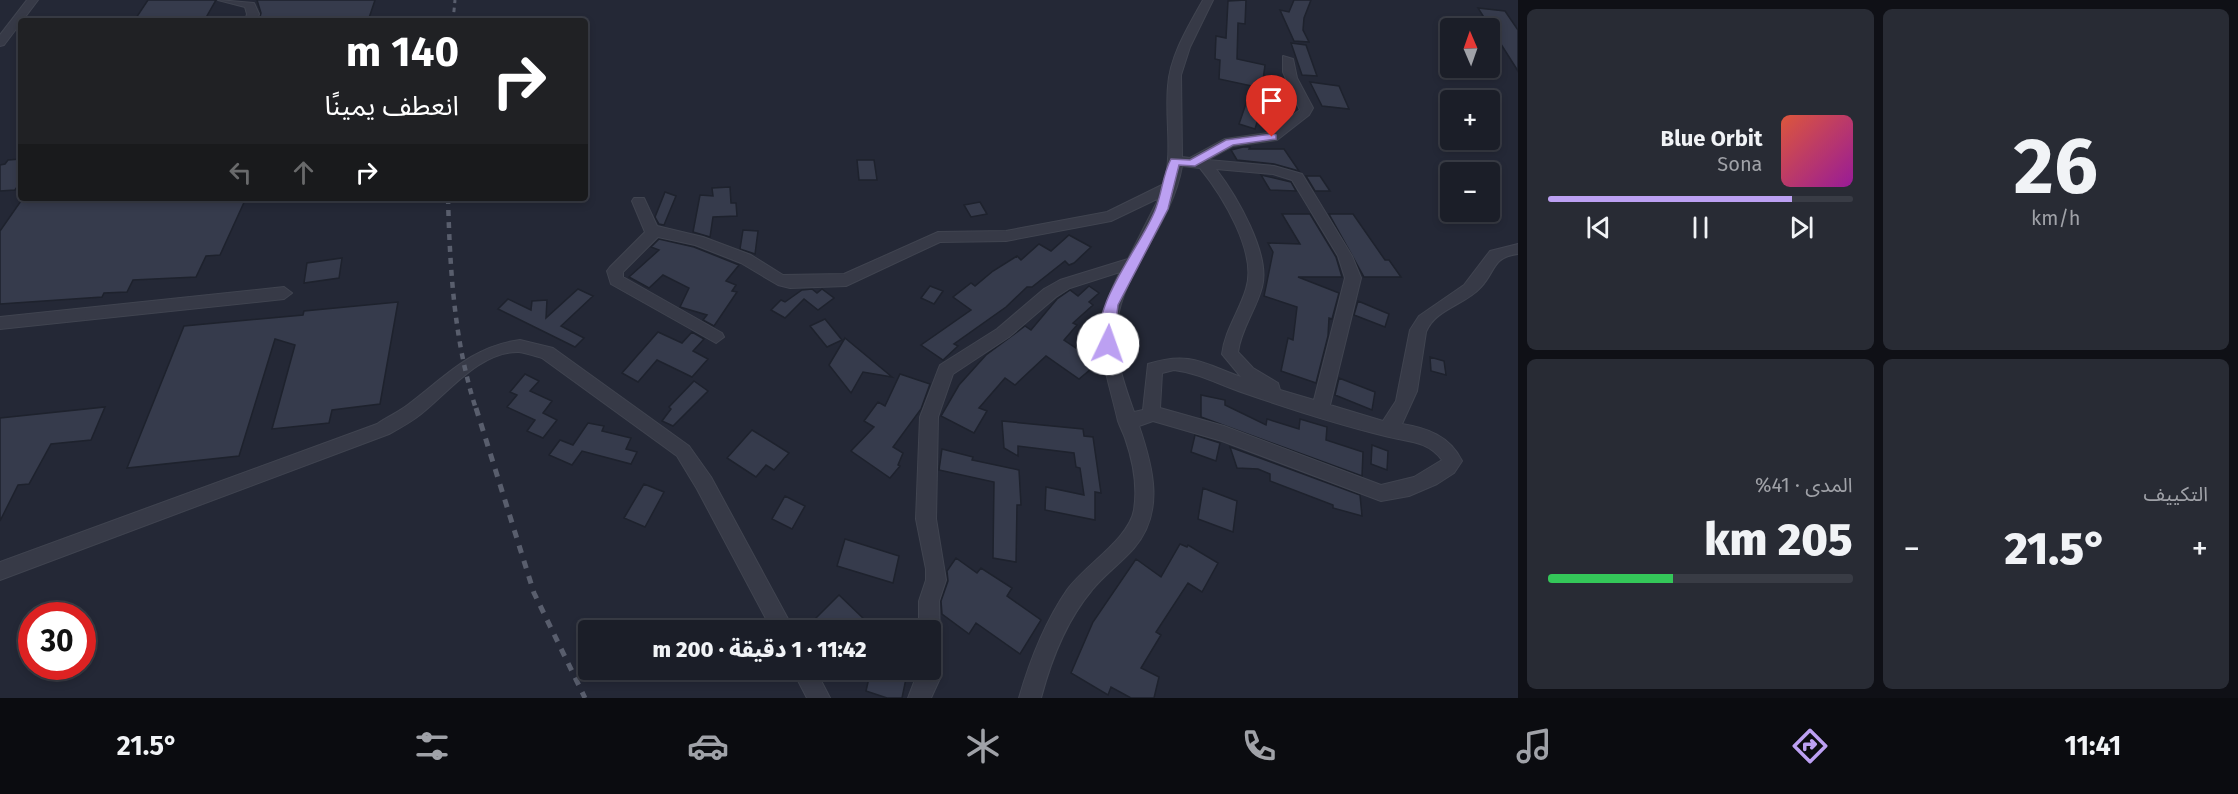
<!DOCTYPE html>
<html lang="ar">
<meta charset="utf-8">
<style>
body{margin:0;font-family:"Fira Sans","Noto Sans Arabic",sans-serif;background:#282b34;color:#f1f3f6;direction:rtl;height:100vh;display:flex;flex-direction:column;font-size:22px;white-space:nowrap}
*{box-sizing:border-box;margin:0}
p{font-size:20px;color:#a0a2a8}
.icon{flex:none;width:33px;height:33px;fill:none;stroke:currentColor;stroke-width:2;stroke-linecap:round;stroke-linejoin:round}
.map{position:relative;flex:1;overflow:hidden;direction:ltr}
.side{display:flex;flex-direction:column;gap:9px;padding:9px;background:#0f1016;width:720px}
.side>*{flex:none}
.top-card{position:absolute;left:18px;top:18px;width:570px;height:183px;border-radius:6px;box-shadow:0 3px 9px #0003,0 0 0 2px #393c45;direction:rtl;background:#202124;color:#fff;overflow:hidden}
.needle{width:39px;rotate:358deg}
.buttons{position:absolute;left:1440px;top:18px;display:grid;gap:12px}
.buttons a{display:grid;place-items:center;width:60px;height:60px;border-radius:6px;background:#1b1e28;box-shadow:0 3px 9px #0003,0 0 0 2px #393c45;font-size:30px}
.speed{position:absolute;left:18px;top:602px;display:flex;gap:12px;font-size:30px;font-weight:700;text-align:center}
.speed>*{display:grid;place-content:center;width:78px;height:78px;border-radius:50%;background:#1b1e28;box-shadow:0 3px 9px #0003,0 0 0 2px #393c45;line-height:1}
.speed .limit{border:9px solid #d22;background:#fff;color:#111}
.pin{position:absolute;display:grid;place-items:center;width:51px;height:51px;color:#fff;margin:-62px -26px;border-radius:50% 50% 50% 0;rotate:-45deg;box-shadow:0 0 6px #0007}
.pin .icon{rotate:45deg}
.me{position:absolute;width:66px;margin:-33px;rotate:3deg;stroke-linejoin:round;filter:drop-shadow(0 0 4px #0008)}
.turn{display:flex;align-items:center;gap:21px;height:126px;padding:0 30px;font-size:27px}
.turn .icon{width:78px;height:78px;stroke-width:2.5}
.turn b{display:block;font-size:42px;line-height:51px}
.lanes{display:flex;align-items:center;height:57px;padding:0 30px;background:#0003;justify-content:center;gap:30px;direction:ltr}
.lanes .off{opacity:.35}
.big{font-size:45px;font-weight:800;line-height:1.1}
.side .card{flex:1;display:flex;flex-direction:column;justify-content:center;gap:9px;min-width:0;padding:0 21px;border-radius:9px;background:#282b34}
.side .dial{align-items:center;gap:0}
.dial b{font-size:78px;line-height:1}
.song{display:flex;align-items:center;gap:18px}
.cover{width:72px;height:72px;border-radius:9px;background:linear-gradient(135deg,hsl(10 70% 55%),hsl(300 70% 35%))}
.played{height:6px;border-radius:3px;background:linear-gradient(90deg,#bca0f2 80%,#393c45 80%)}
.keys{display:flex;justify-content:space-around;direction:ltr}
.heat{display:flex;justify-content:space-between;align-items:center;font-size:33px;direction:ltr}
.charge{height:9px;border-radius:4px;background:linear-gradient(90deg,#34c759 41%,#393c45 0)}
.side .tiles{flex:1;display:grid;gap:9px;grid-template-columns:repeat(2,1fr)}
.trip{position:absolute;left:578px;top:620px;width:363px;height:60px;border-radius:6px;background:#1b1e28;box-shadow:0 3px 9px #0003,0 0 0 2px #393c45;font-weight:800;line-height:60px;text-align:center;direction:rtl}
.menu{display:flex;height:96px;justify-content:space-around;align-items:center;background:#0b0c10;color:#a0a2a8}
.menu .icon{width:42px;height:42px}
.menu .on{color:#bca0f2}
.menu b{font-size:27px;color:#f1f3f6}
main{display:flex;flex:1;min-height:0}
.map>svg:first-child{display:block}
.building{fill:#363b4c;stroke:#1e222d;stroke-width:1.5}
.lines{fill:none;stroke-linecap:round;stroke-linejoin:round}
.minor-casing{stroke:#404450;stroke-width:2}
.minor{fill:#373a47;fill-rule:evenodd}
.rail-far2{stroke:#595e6d;stroke-width:3;stroke-dasharray:4.5 4.5;stroke-linecap:butt}
.rail-far1{stroke:#595e6d;stroke-width:4.5;stroke-dasharray:6 6;stroke-linecap:butt}
.rail{stroke:#595e6d;stroke-width:5;stroke-dasharray:8 8;stroke-linecap:butt}
.route{fill:#bca0f2;stroke:#7a689d;stroke-width:1.5}
</style>
<main>
<section class="side">
<div class="tiles">
<div class="card dial"><b>26</b><p>km/h</p></div>
<div class="card">
<div class="song"><i class="cover"></i><div><b>Blue Orbit</b><p>Sona</p></div></div>
<div class="played"></div>
<div class="keys"><svg class="icon" aria-label="previous" viewBox="0 0 24 24"><path d="M18 5L8 12l10 7zM5 5v14"/></svg><svg class="icon" aria-label="pause" viewBox="0 0 24 24"><path d="M8 5v14M16 5v14"/></svg><svg class="icon" aria-label="next" viewBox="0 0 24 24"><path d="M6 5l10 7-10 7zM19 5v14"/></svg></div>
</div>
<div class="card"><p>التكييف</p>
<div class="heat"><a>−</a><b class="big">21.5°</b><a>+</a></div>
</div>
<div class="card"><p>المدى · 41%</p><b class="big">205 km</b><div class="charge"></div></div>
</div>
</section>
<div class="map">
<svg width="1518" height="698" viewBox="0 0 1518 698">
<rect width="100%" height="100%" fill="#242836"/>
<path class="building" d="M148,0H216L204,21H134Z
M257,0H375L368,21H259L261,13Z
M1246,0L1245,24L1238,23L1237,59L1265,65L1261,95L1265,96L1255,129L1239,124L1252,86L1219,79L1220,60L1215,59L1216,36L1226,38L1228,1Z
M1294,0H1311L1304,18L1303,30L1309,42L1294,41L1280,10L1289,12Z
M1478,8L1505,11L1518,30V71Z
M1291,43L1306,45L1317,76L1302,75Z
M1310,82L1339,86L1349,109L1322,106Z
M1243,147H1250L1249,149H1284L1299,171L1274,164L1237,160L1231,150Z
M21,159V181L15,190L0,191V165L5,164L8,160Z
M857,160H874L877,180H859Z
M1261,175L1291,182L1296,191L1270,190Z
M1306,176H1320L1330,191H1315Z
M730,187L731,203H736L737,216L713,217L710,237L693,232L700,195L713,196L712,188Z
M665,192L676,196L664,225L659,224L655,217Z
M23,198H246L220,255L206,256L196,277L133,280L127,292L104,293L102,297L0,304V231Z
M980,202L987,214L971,217L964,205Z
M1282,214H1310L1336,257L1342,277H1298L1339,293L1332,319L1329,318L1328,336L1316,383L1281,371L1288,338L1293,340L1297,307L1264,296L1273,252L1268,243L1300,244Z
M1329,214H1353L1385,260H1389L1401,277H1364Z
M743,230L758,231L755,254L740,249Z
M1069,235L1091,247L1074,263L1069,265L1065,261L1032,287H1027L1006,307L954,344L958,346L943,360L921,345L971,310L953,297L971,283L975,286L993,271L1017,256L1021,260L1039,244L1051,251Z
M659,239L694,247L739,265L726,281L736,285L732,291L737,292L714,326L703,320L707,315L680,307L689,288L663,275L649,288L629,277L659,250L651,247Z
M342,258L339,278L304,283L307,263Z
M930,286L943,291L934,304L921,298Z
M1089,286L1099,293L1089,302L1093,305L1073,323L1077,325L1064,340L1098,363L1079,379L1046,356L1015,385L1005,378L979,408L987,411L974,433L941,416L959,385L986,355L1025,326L1031,330L1057,299L1070,290L1078,296Z
M578,289L593,296L561,326L584,338L575,347L498,309L508,299L531,310L532,301L547,300L546,318Z
M812,289L817,293L822,289L834,298L818,310L804,299L785,318L771,310L781,300L785,302L802,290Z
M1358,301L1389,314L1385,327L1354,315Z
M398,302L380,404L332,410L329,423L272,429L295,345L275,339L239,456L127,468L184,326L303,315L304,311Z
M825,319L842,340L827,347L810,326Z
M658,332L682,343L692,332L704,339L693,351L708,359L692,377L657,360L638,382L622,373Z
M845,338L892,377L863,372L851,393L829,365Z
M1430,357L1444,361L1446,375L1431,371Z
M525,374L539,381L530,391L552,401L543,413L557,420L543,438L527,431L535,420L507,407L517,395L510,392Z
M900,374L930,384L921,409L893,447L903,453L898,465L900,466L890,478L851,451L874,427L864,421L878,402L885,406Z
M1339,378L1375,392L1372,410L1335,395Z
M694,381L708,391L673,426L662,421L671,409L669,407Z
M1201,395L1225,400V405L1266,425L1267,419L1299,429L1300,419L1327,427L1326,440L1363,452L1362,476L1201,417Z
M105,407L91,440L51,444L29,484L18,485L0,521V418Z
M1002,421L1083,429L1084,436L1093,437L1101,493L1095,492V520L1045,510L1046,487L1084,495L1080,468L1076,467L1074,453L1018,446V456L1004,448Z
M588,423L604,426L602,431L631,438L626,449L637,452L631,464L582,451L572,465L549,455L560,440L573,445Z
M752,430L789,453L774,470L766,465L756,477L727,458Z
M1195,435L1220,443L1216,461L1191,452Z
M1372,445L1388,451L1387,470L1371,464Z
M1230,447L1360,495L1362,516L1333,508V505L1270,481V474L1258,469L1237,468Z
M942,449L973,457L972,460L1019,470L1021,505H1017L1016,562L993,558L994,482L939,470Z
M644,484L664,492L645,527L624,518Z
M1203,488L1237,501L1233,532L1198,519Z
M785,496L805,506L792,529L772,519Z
M845,539L899,556L893,583L837,566Z
M1180,544L1187,547L1188,545L1218,563L1202,592L1188,583L1156,632L1161,635L1141,668L1159,677L1154,698H1131L1111,687L1108,695L1071,673L1093,622L1136,559L1161,577Z
M956,558L977,573L981,568L1012,588L1007,596L1041,620L1020,654L976,623L969,634L942,614L941,601L948,581L947,571Z
M839,595L866,621L857,630H820L812,622Z
M871,669H908L902,698H887L866,691Z"/>
<g class="lines">
<defs>
<path id="minor" d="M27,0H38L4,45L0,46V35Z
M218,0L254,3L259,14L257,21H245L247,14L245,7Z
M1203,0H1213L1190,47L1181,75L1182,157L1190,158L1225,139L1268,133L1300,110L1283,72V56L1293,59L1297,78L1313,108L1309,115L1277,140L1233,146L1208,160L1274,166L1302,174L1352,256L1361,278L1330,405L1383,421L1396,401L1410,330L1419,316L1464,285L1490,251L1518,244V254C1492,257 1496,271 1481,287C1465,305 1435,309 1426,332L1417,391L1402,424C1427,428 1450,436 1462,461L1454,473L1437,484L1409,496L1381,501L1222,441L1153,421L1139,426C1153,467 1165,512 1134,548C1121,563 1104,575 1092,590C1066,621 1051,660 1041,698H1019C1030,660 1045,622 1067,590C1085,565 1129,539 1134,510C1138,485 1133,461 1125,438C1123,432 1120,427 1118,421C1104,360 1088,334 1120,272L1070,288L1056,297L1009,337L953,374L938,417L936,519L946,580L939,601L941,676L931,698H908L919,669H930V630H919V601L926,580V569L916,519L920,417L938,370L940,365L997,329L1044,289L1060,280L1128,259L1159,198L1111,221L1006,241L940,242L846,286L790,288L778,285L741,263L695,245L658,237L623,272V277L722,333L724,337L716,343L611,284L607,271L610,267L645,232L632,201L634,198H644L657,226L703,237L751,255L783,275L844,274L938,232L1006,231L1107,212L1164,184C1173,152 1165,119 1168,86C1170,56 1188,27 1203,0ZM1182,166L1200,168C1222,195 1258,253 1246,289C1239,312 1225,330 1222,354L1241,377C1203,363 1189,351 1148,364L1143,410L1134,412C1124,384 1113,354 1117,323C1123,270 1172,225 1182,166ZM1216,169L1273,174L1292,180L1338,256L1345,278L1314,400L1280,390L1278,383L1253,368L1238,352C1241,329 1256,310 1262,287C1271,254 1236,195 1216,169ZM1174,370C1199,373 1220,385 1244,393C1290,409 1337,424 1385,436C1407,442 1427,440 1442,460L1414,477L1381,485L1224,426L1160,408L1162,373Z
M284,287L292,293L284,299L0,329V317Z
M520,340L553,348L689,446L711,477L794,630H772L697,489L677,456L542,358C535,356 526,353 519,352C480,351 449,392 421,414C411,422 400,428 389,434L0,580V562L377,424C387,417 399,412 409,404C445,377 472,346 520,340Z
M792,669H815L830,698H807Z"/>
</defs>
<use href="#minor" class="minor-casing"/>
<use href="#minor" class="minor"/>
<path class="rail-far2" d="M453,21L455,0"/>
<path class="rail-far1" d="M448,198C450,270 454,341 476,409"/>
<path class="rail" d="M476,408L534,593L585,698"/>
</g>
<path class="route" d="M1272,134L1276,135V139L1233,145L1195,166L1179,165L1168,209L1118,305L1113,348H1103C1085,310 1144,243 1156,208C1162,192 1163,174 1171,159L1190,160L1226,140Z"/>
</svg>
<div class="buttons">
<a><svg class="needle" viewBox="-14 -14 28 28"><path d="M0-13l5 13h-10z" fill="#e53935"/><path d="M0 13l5-13h-10z" fill="#a0a2a8"/></svg></a>
<a>+</a>
<a>−</a>
</div>
<div class="speed"><div class="limit">30</div></div>
<div class="pin" style="left:1272px;top:137px;background:#d93025"><svg class="icon" aria-label="arrive" viewBox="0 0 24 24"><path d="M6 21V4h12l-3 4 3 4H6"/></svg></div>
<svg class="me" style="left:1108px;top:344px" viewBox="-20 -20 40 40"><circle r="19" fill="#fff"/><path d="M0-13L10 11 0 6-10 11z" fill="#bca0f2"/></svg>
<div class="trip">11:42 · 1 دقيقة · 200 m</div>
<div class="top-card">
<div class="turn"><svg class="icon" aria-label="right" viewBox="0 0 24 24"><path d="M7 20v-9h11M14 6l5 5-5 5"/></svg><div><b>140 m</b>انعطف يمينًا</div></div>
<div class="lanes"><svg class="icon off" aria-label="left" viewBox="0 0 24 24"><path d="M17 20v-9H6M10 6l-5 5 5 5"/></svg><svg class="icon off" aria-label="ahead" viewBox="0 0 24 24"><path d="M12 20V5M6 11l6-6 6 6"/></svg><svg class="icon" aria-label="right" viewBox="0 0 24 24"><path d="M7 20v-9h11M14 6l5 5-5 5"/></svg></div>
</div>
</div>
</main>
<nav class="menu">
<b>11:41</b>
<svg class="icon on" aria-label="directions" viewBox="0 0 24 24"><path d="M12 3l9 9-9 9-9-9zM9 14v-3h6M13 9l2 2-2 2"/></svg>
<svg class="icon" aria-label="music" viewBox="0 0 24 24"><path d="M9 18V5l10-2v13"/><circle cx="6" cy="18" r="3"/><circle cx="16" cy="16" r="3"/></svg>
<svg class="icon" aria-label="phone" viewBox="0 0 24 24"><path d="M5 4h4l2 5-3 2q2 4 5 5l2-3 5 2v4C11 20 4 13 5 4z"/></svg>
<svg class="icon" aria-label="climate" viewBox="0 0 24 24"><path d="M12 3v18M4 7l16 10M4 17L20 7"/></svg>
<svg class="icon" aria-label="car" viewBox="0 0 24 24"><path d="M5 17H2v-5l4-1 3-4h7l3 4 3 1v5h-3M9 17h6M6 11h13"/><circle cx="7" cy="17" r="2"/><circle cx="17" cy="17" r="2"/></svg>
<svg class="icon" aria-label="filters" viewBox="0 0 24 24"><path d="M4 7h16M4 17h16"/><circle cx="9" cy="7" r="2"/><circle cx="15" cy="17" r="2"/></svg>
<b>21.5°</b>
</nav>
